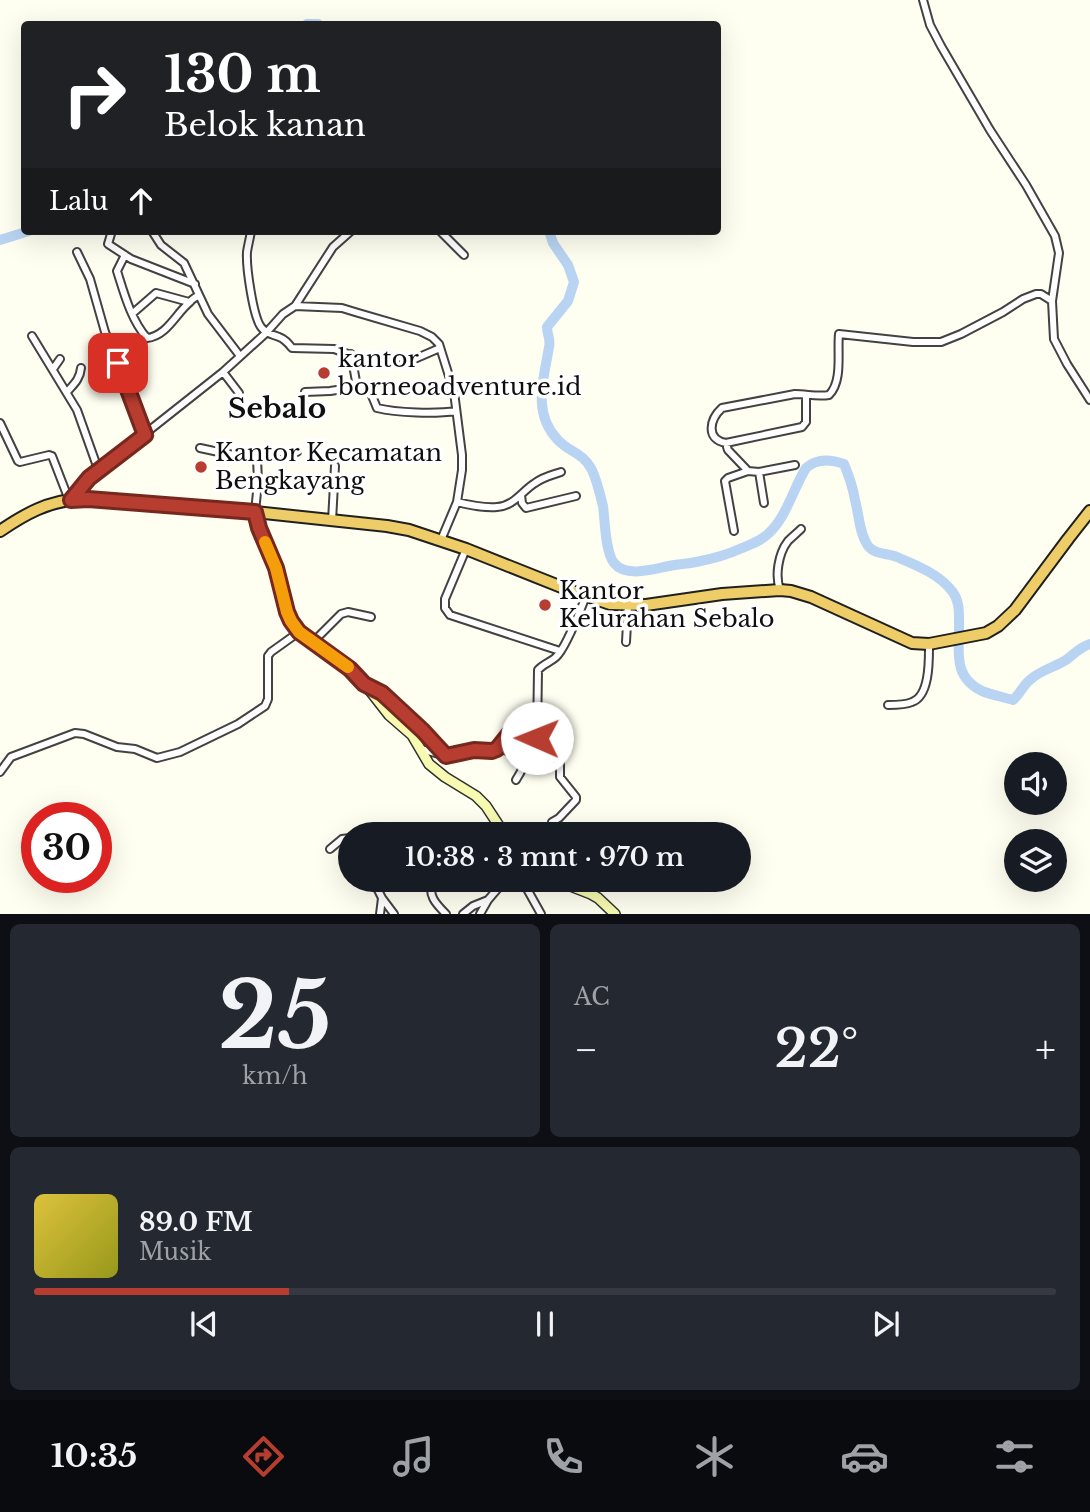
<!DOCTYPE html>
<html lang="id">
<meta charset="utf-8">
<style>
body{margin:0;font-family:"Libre Baskerville",serif;background:#242831;color:#f1f3f6;height:100vh;display:flex;flex-direction:column;font-size:26px;white-space:nowrap}
*{box-sizing:border-box;margin:0}
p{font-size:23px;color:#9ea1a6}
.icon{flex:none;width:38px;height:38px;fill:none;stroke:currentColor;stroke-width:2;stroke-linecap:round;stroke-linejoin:round}
.map{position:relative;height:914px;overflow:hidden}
.sheet{display:flex;flex-direction:column;gap:10px;padding:10px;background:#0d0f14;flex:1}
.sheet>*{flex:none}
.top-card{position:absolute;left:21px;top:21px;width:700px;height:214px;border-radius:7px;box-shadow:0 7px 28px #0002;background:#202124;color:#fff;overflow:hidden}
.tools{position:absolute;left:1004px;top:752px;display:grid;gap:14px}
.tools a{display:grid;place-items:center;width:63px;height:63px;border-radius:50%;background:#171b24;box-shadow:0 7px 28px #0002;font-size:35px}
.speed{position:absolute;left:21px;top:802px;display:flex;gap:14px;font-size:35px;font-weight:700;text-align:center}
.speed>*{display:grid;place-content:center;width:91px;height:91px;border-radius:50%;background:#171b24;box-shadow:0 7px 28px #0002;line-height:1}
.speed .limit{border:10px solid #d22;background:#fff;color:#111}
.pin{position:absolute;display:grid;place-items:center;width:60px;height:60px;color:#fff;margin:-30px;border-radius:14px;box-shadow:0 4px 10px #0006}
.me{position:absolute;width:77px;margin:-38px;rotate:271deg;stroke-linejoin:round;filter:drop-shadow(0 0 5px #0008)}
.turn{display:flex;align-items:center;gap:24px;height:147px;padding:0 28px;font-size:32px}
.turn .icon{width:91px;height:91px;stroke-width:2.5}
.turn b{display:block;font-size:49px;line-height:60px}
.then{display:flex;align-items:center;height:66px;padding:0 28px;background:#0003;gap:14px;font-size:26px}
.big{font-size:52px;font-weight:600;line-height:1.1}
.sheet .card{flex:1;display:flex;flex-direction:column;justify-content:center;gap:10px;min-width:0;padding:0 24px;border-radius:10px;background:#242831}
.sheet .dial{align-items:center;gap:0}
.dial b{font-size:91px;line-height:1}
.song{display:flex;align-items:center;gap:21px}
.cover{width:84px;height:84px;border-radius:10px;background:linear-gradient(135deg,hsl(50 70% 55%),hsl(60 70% 35%))}
.played{height:7px;border-radius:4px;background:linear-gradient(90deg,#b63d2f 25%,#363941 25%)}
.keys{display:flex;justify-content:space-around;direction:ltr}
.heat{display:flex;justify-content:space-between;align-items:center;font-size:38px;direction:ltr}
.sheet .tiles{flex:1;display:grid;gap:10px;grid-template-columns:1fr 1fr}
.card:last-child{grid-column:span 2}
.trip{position:absolute;left:338px;top:822px;width:413px;height:70px;border-radius:35px;background:#171b24;box-shadow:0 7px 28px #0002;font-weight:600;line-height:70px;text-align:center}
.menu{display:flex;height:112px;justify-content:space-around;align-items:center;background:#090b0e;color:#9ea1a6}
.menu .icon{width:49px;height:49px}
.menu .active{color:#b63d2f}
.menu b{font-size:32px;color:#f1f3f6}
.map>svg:first-child{display:block}
.lines{fill:none;stroke-linecap:round;stroke-linejoin:round}
.river{stroke:#b9d4f2;stroke-width:10}
.minor-casing{stroke:#424242;stroke-width:10}
.secondary-casing{stroke:#313131;stroke-width:12}
.trunk-casing{stroke:#202020;stroke-width:14}
.minor{stroke:#fff;stroke-width:6}
.secondary{stroke:#f7fab0;stroke-width:9}
.trunk{stroke:#eecd69;stroke-width:10}
.route-casing{stroke:#76281f;stroke-width:18}
.route{stroke:#b63d2f;stroke-width:12}
.slow{stroke:#f59e0b;stroke-width:12}
.poi-dot{fill:#b63d2f;stroke:#fff;stroke-width:2.5}
.labels{text-anchor:middle;stroke-width:7;stroke-linejoin:round;paint-order:stroke}
.poi-label{font-size:24px;fill:#0f0f0f;stroke:#fff;text-anchor:start}
.quarter-label{font-size:28px;font-weight:bold;fill:#0f0f0f;stroke:#fff}
</style>
<div class="map">
<svg width="1090" height="914" viewBox="0 0 1090 914">
<rect width="100%" height="100%" fill="#fefef1"/>
<g class="lines">
<path class="river" d="M307,24H318
M549,231L553,243L568,265L574,282L568,301L547,327C547,334 551,340 549,347C544,378 532,412 557,439C568,452 583,452 592,470C597,481 600,494 603,506C605,520 605,552 614,563C626,578 654,569 669,566C678,564 687,564 696,562C712,559 727,555 742,548C752,544 761,541 769,533C787,516 793,489 806,468C817,458 830,459 844,464C849,476 853,488 855,500C859,514 859,533 868,546C875,555 888,553 897,557C916,565 939,574 952,591C959,600 959,609 959,621C960,649 951,676 982,691C992,695 1003,697 1013,700C1020,694 1023,685 1031,679C1041,670 1055,667 1066,660C1074,654 1080,647 1090,644
M0,240L29,231"/>
<defs>
<path id="minor" d="M923,0L930,25L941,46L990,130L1026,185L1055,236L1059,253L1052,301L1054,339L1067,364L1090,400
M152,231L161,245L184,263L208,314L240,356
M251,231C250,238 248,245 247,252C246,267 253,316 261,327C266,334 272,334 279,337C285,339 288,343 292,348L334,349L359,358L368,360
M440,231L464,255
M111,234L108,244L131,259L195,284
M77,252L90,279L105,332L127,385L145,435
M125,255L117,271C124,293 131,320 147,338C167,336 176,313 190,302C192,299 196,297 199,295
M295,306L342,308L355,312L420,331L432,337L439,344L454,392L462,455V470L457,502L441,540
M133,313L156,293L189,302
M32,336L77,410L98,469
M351,354L357,387L370,391L377,408C397,413 436,414 456,411
M403,364L440,348
M53,369L60,359
M223,372L239,393
M67,392C74,384 80,379 81,368
M305,392L330,391L357,387
M806,395V422L802,427L726,443C705,439 710,419 722,408L795,394C807,394 817,397 829,395C843,381 837,352 839,334L913,342H941L961,334L1003,312L1023,299L1036,294H1041L1052,301
M0,423L18,461L20,462L49,455L52,456L69,500
M727,443V447L728,450L748,471L759,472L795,465
M200,448L228,454L257,458L258,482L255,512
M257,458L270,452H297
M759,472L764,503
M521,495L522,503L526,508L576,496
M71,500L89,478L223,372L266,333L283,314L295,306L333,247L351,231
M457,502C469,505 484,508 497,507C514,506 522,491 535,483C543,477 552,475 561,472
M332,521L335,466
M734,531L725,481L728,478L748,471
M466,549L445,599V608L450,615L560,651
M780,590C775,576 778,554 788,541C792,537 797,533 801,529
M313,642L341,614L348,612L371,617
M626,642L628,605
M366,684C392,695 427,734 446,756
M888,705C896,705 905,705 912,702C930,696 929,660 929,644
M537,738L555,749L560,755V777L576,797V800L559,818L552,822
M421,749L446,756L474,750L492,751L497,749L509,734L518,731L537,738L538,670C543,664 551,662 556,657C566,648 580,611 586,596
M497,749C505,749 519,754 522,764C524,769 518,776 516,780
M0,772L11,757L75,733L84,734L117,747L135,749L157,758L180,752L238,724L265,706L268,699V656L271,652L299,632
M372,835L391,830
M330,849L342,839L350,838
M373,880L382,898L394,914
M434,880C426,894 436,904 446,914
M522,880L541,914
M380,914L382,898
M463,914L473,906L488,900
M480,914L488,900L505,880"/>
<path id="secondary" d="M255,512L259,528L277,568L287,612L291,621L299,632L350,669L364,683L389,715L412,735L429,764L445,777L476,796L486,806L505,835
M555,880L591,894L598,898L615,914"/>
<path id="trunk" d="M0,531C25,514 48,501 79,499L255,512L387,526L409,530L466,549L569,590L610,604L646,605L722,594L780,590L791,591L811,597L912,643L929,644L986,633L998,626L1015,610L1068,539L1090,511"/>
</defs>
<use href="#minor" class="minor-casing"/>
<use href="#secondary" class="secondary-casing"/>
<use href="#trunk" class="trunk-casing"/>
<use href="#minor" class="minor"/>
<use href="#secondary" class="secondary"/>
<use href="#trunk" class="trunk"/>
</g>
<g class="lines">
<defs>
<path id="route" d="M118,363L145,435L89,478L71,500L88,499L255,512L259,528L276,568L287,612L291,621L299,632L350,669L364,684L382,693L423,731L446,756L474,750L492,751L497,749L509,734L518,731L537,738"/>
</defs>
<use href="#route" class="route-casing"/>
<use href="#route" class="route"/>
<path class="slow" d="M265,542L276,568L287,612L291,621L299,632L348,667"/>
</g>
<g class="poi-dot">
<circle cx="324" cy="373" r="7"/>
<circle cx="201" cy="467" r="7"/>
<circle cx="545" cy="605" r="7"/>
</g>
<g class="labels">
<g class="poi-label">
<text x="338" y="367">kantor<tspan x="338" dy="28">borneoadventure.id</tspan></text>
<text x="215" y="461">Kantor Kecamatan<tspan x="215" dy="28">Bengkayang</tspan></text>
<text x="559" y="599">Kantor<tspan x="559" dy="28">Kelurahan Sebalo</tspan></text>
</g>
<g class="quarter-label">
<text x="277" y="418">Sebalo</text>
</g>
</g>
</svg>
<div class="tools">
<a><svg class="icon" aria-label="sound" viewBox="0 0 24 24"><path d="M4 9h4l5-4v14l-5-4H4zM17 9q2 3 0 6"/></svg></a>
<a><svg class="icon" aria-label="layers" viewBox="0 0 24 24"><path d="M12 4l9 5-9 5-9-5zM3 14l9 5 9-5"/></svg></a>
</div>
<div class="speed"><div class="limit">30</div></div>
<div class="pin" style="left:118px;top:363px;background:#d93025"><svg class="icon" aria-label="arrive" viewBox="0 0 24 24"><path d="M6 21V4h12l-3 4 3 4H6"/></svg></div>
<svg class="me" style="left:537px;top:738px" viewBox="-20 -20 40 40"><circle r="19" fill="#fff"/><path d="M0-13L10 11 0 6-10 11z" fill="#b63d2f"/></svg>
<div class="trip">10:38 · 3 mnt · 970 m</div>
<div class="top-card">
<div class="turn"><svg class="icon" aria-label="right" viewBox="0 0 24 24"><path d="M7 20v-9h11M14 6l5 5-5 5"/></svg><div><b>130 m</b>Belok kanan</div></div>
<div class="then">Lalu<svg class="icon" aria-label="ahead" viewBox="0 0 24 24"><path d="M12 20V5M6 11l6-6 6 6"/></svg></div>
</div>
</div>
<section class="sheet">
<div class="tiles">
<div class="card dial"><b>25</b><p>km/h</p></div>
<div class="card"><p>AC</p>
<div class="heat"><a>−</a><b class="big">22°</b><a>+</a></div>
</div>
<div class="card">
<div class="song"><i class="cover"></i><div><b>89.0 FM</b><p>Musik</p></div></div>
<div class="played"></div>
<div class="keys"><svg class="icon" aria-label="previous" viewBox="0 0 24 24"><path d="M18 5L8 12l10 7zM5 5v14"/></svg><svg class="icon" aria-label="pause" viewBox="0 0 24 24"><path d="M8 5v14M16 5v14"/></svg><svg class="icon" aria-label="next" viewBox="0 0 24 24"><path d="M6 5l10 7-10 7zM19 5v14"/></svg></div>
</div>
</div>
</section>
<nav class="menu">
<b>10:35</b>
<svg class="icon active" aria-label="directions" viewBox="0 0 24 24"><path d="M12 3l9 9-9 9-9-9zM9 14v-3h6M13 9l2 2-2 2"/></svg>
<svg class="icon" aria-label="music" viewBox="0 0 24 24"><path d="M9 18V5l10-2v13"/><circle cx="6" cy="18" r="3"/><circle cx="16" cy="16" r="3"/></svg>
<svg class="icon" aria-label="phone" viewBox="0 0 24 24"><path d="M5 4h4l2 5-3 2q2 4 5 5l2-3 5 2v4C11 20 4 13 5 4z"/></svg>
<svg class="icon" aria-label="climate" viewBox="0 0 24 24"><path d="M12 3v18M4 7l16 10M4 17L20 7"/></svg>
<svg class="icon" aria-label="car" viewBox="0 0 24 24"><path d="M5 17H2v-5l4-1 3-4h7l3 4 3 1v5h-3M9 17h6M6 11h13"/><circle cx="7" cy="17" r="2"/><circle cx="17" cy="17" r="2"/></svg>
<svg class="icon" aria-label="filters" viewBox="0 0 24 24"><path d="M4 7h16M4 17h16"/><circle cx="9" cy="7" r="2"/><circle cx="15" cy="17" r="2"/></svg>
</nav>
